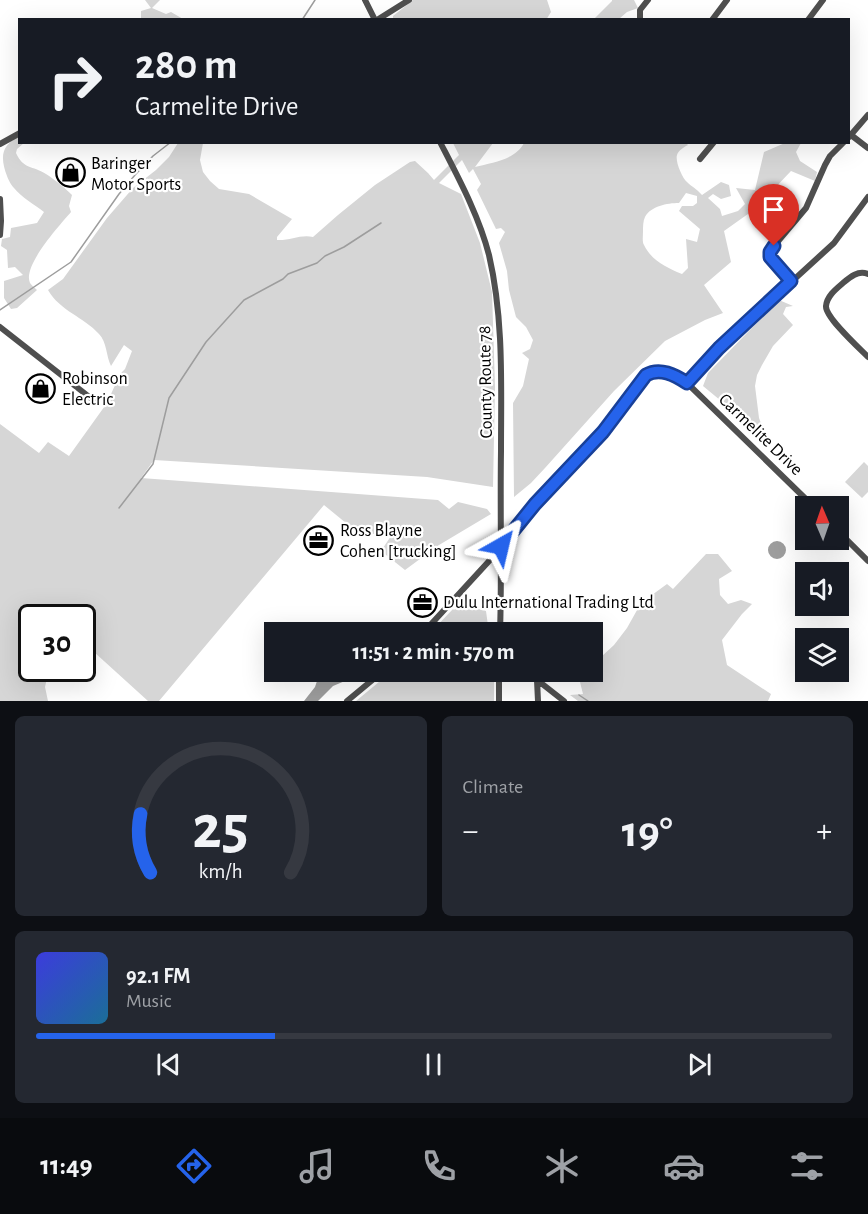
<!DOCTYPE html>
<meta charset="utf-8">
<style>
body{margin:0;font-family:"Alegreya Sans",sans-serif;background:#242831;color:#f1f3f6;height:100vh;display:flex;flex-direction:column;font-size:22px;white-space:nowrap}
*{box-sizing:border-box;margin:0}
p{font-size:20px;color:#9ea1a6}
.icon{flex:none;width:33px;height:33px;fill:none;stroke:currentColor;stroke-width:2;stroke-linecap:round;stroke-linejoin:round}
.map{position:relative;height:701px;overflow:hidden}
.sheet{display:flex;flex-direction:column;gap:15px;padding:15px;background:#0d0f14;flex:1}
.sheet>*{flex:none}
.guide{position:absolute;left:18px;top:18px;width:832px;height:126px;border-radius:0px;box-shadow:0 6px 24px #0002;background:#171b24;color:#f1f3f6;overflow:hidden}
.needle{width:39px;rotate:358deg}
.tools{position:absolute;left:795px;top:496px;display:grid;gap:12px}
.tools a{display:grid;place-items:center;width:54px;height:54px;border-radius:0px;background:#171b24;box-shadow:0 6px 24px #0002;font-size:30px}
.speed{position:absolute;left:18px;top:604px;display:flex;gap:12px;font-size:30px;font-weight:700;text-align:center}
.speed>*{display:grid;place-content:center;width:78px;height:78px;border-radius:50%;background:#171b24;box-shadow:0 6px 24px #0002;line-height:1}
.speed .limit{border:3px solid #111;border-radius:9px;background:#fff;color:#111}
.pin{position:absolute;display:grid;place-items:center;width:51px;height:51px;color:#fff;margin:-62px -26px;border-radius:50% 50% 50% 0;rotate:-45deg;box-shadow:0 0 6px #0007}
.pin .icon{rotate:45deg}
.me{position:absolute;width:66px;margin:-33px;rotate:37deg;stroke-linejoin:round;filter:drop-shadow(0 0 4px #0008)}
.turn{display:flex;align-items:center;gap:21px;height:126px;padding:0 18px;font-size:27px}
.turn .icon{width:78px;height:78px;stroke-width:2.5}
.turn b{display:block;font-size:42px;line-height:51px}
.big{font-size:45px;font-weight:700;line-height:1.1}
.sheet .tile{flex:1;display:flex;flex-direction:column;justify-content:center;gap:9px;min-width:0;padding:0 21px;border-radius:9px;background:#242831}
.sheet .dial{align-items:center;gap:0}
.dial svg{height:156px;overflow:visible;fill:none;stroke:#363941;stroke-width:7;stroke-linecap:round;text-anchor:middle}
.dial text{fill:#f1f3f6;stroke:none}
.song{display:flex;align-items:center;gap:18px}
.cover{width:72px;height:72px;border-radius:9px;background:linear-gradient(135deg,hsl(240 70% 55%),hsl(200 70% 35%))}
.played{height:6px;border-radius:3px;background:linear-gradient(90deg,#2563eb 30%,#363941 30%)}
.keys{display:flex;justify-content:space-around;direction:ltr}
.heat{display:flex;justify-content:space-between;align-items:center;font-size:33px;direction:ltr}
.sheet .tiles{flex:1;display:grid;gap:15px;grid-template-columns:1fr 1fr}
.tile:last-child{grid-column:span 2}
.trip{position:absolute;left:264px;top:622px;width:339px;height:60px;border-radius:0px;background:#171b24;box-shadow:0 6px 24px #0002;font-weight:700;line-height:60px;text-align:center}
.dock{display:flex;height:96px;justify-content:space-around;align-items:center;background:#090b0e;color:#9ea1a6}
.dock .icon{width:42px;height:42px}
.dock .on{color:#2563eb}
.dock b{font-size:27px;color:#f1f3f6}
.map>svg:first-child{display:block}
.green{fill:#d6d6d6;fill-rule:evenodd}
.water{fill:#9d9d9d}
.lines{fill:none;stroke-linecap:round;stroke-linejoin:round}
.stream{stroke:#9d9d9d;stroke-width:1.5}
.minor{stroke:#4f4f4f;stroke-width:6}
.route-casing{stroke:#184099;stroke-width:15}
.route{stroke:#2563eb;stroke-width:10}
.labels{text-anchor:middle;stroke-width:4.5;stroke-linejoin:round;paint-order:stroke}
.poi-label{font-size:18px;fill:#000;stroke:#fff;text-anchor:start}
.street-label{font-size:18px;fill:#000;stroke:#fff}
</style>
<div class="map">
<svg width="868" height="701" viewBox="0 0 868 701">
<rect width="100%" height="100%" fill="#fff"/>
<path class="green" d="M145,0H160L152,8L166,14L171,12L183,19H141V11L151,8Z
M413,0H547L551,12L546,20H393V16Z
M612,0H634L638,8L627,12L619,19H594L612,1Z
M19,136L20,142L24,143L17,149L16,153C24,170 32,165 46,174C54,179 65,188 72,195L69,206L71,212C60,225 22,266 30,283C32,286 35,288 37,290L17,308L11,309L4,298V281L23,275L15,267L8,268L7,250L1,246L2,239L10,237L11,228L37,223L44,212C35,205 21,197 14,188C11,185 8,179 7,176C0,157 1,146 19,136Z
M178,143H203L200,160L203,172L210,181L219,189L249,194L292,219L277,237V240C289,241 301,234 313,237L338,215L375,185L410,162L415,161L428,173L434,180L459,155L453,143H493L475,167C493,162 515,160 524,143H686L688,145C684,147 678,151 677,155C675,161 682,178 687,182C692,187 696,188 702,195L721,182L729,185L731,196L721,199L713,194L708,198L720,209L722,216L738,211L745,204L736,188L755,190L764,152L785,143H801L796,152L800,161L817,172L815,181L791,171L755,209L724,231L731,262L704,285L723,313L705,320L665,341L614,391L545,468L531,483L514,497L513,403L523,386L529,359L522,353L530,349L533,340L526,327L516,317L509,290L507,271L499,243L505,232L501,228L496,229L477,190L481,184L473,169L469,173L462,160L439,183L461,194L480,243L492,292L495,387L493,487L427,477L154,460L141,478L438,500L449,509L458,502L487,509L491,514L439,545L405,570L381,551L391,536L393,528L363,537L324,505L159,701H148L83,642L82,618H32V669H49L45,687L48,701H0V424L39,453L48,442L69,456L107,403L120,374L125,369L132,351L124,345L111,366C106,356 107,342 99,334C84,317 60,311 48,290L63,279L107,218L133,188L156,170L169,157ZM686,193L697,196V203L693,206H682L679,211L700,229L697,242L686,239L688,268L682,274C667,268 651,260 644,245C642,242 643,236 643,231C643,227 643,221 645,217C651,206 667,203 679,203Z
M779,300L793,306L786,307L783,314L793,325L773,346L762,365L757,375L755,386L759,418L767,439L703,386L708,373Z
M864,462L868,466V492L862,498L845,482Z
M706,554H718L732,571L719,579L720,595L728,604L741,600L752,604L742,614L722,640L727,665L771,694L768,701H578L570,695L583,694L580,682L588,681L595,671L601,657L614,645L627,628L641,603L667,584L673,589Z
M460,604L486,611L489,633H430L453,609L454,610Z
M391,672H494V701H356Z"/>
<path class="water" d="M768 550a9 9 0 1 1 18 0a9 9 0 1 1-18 0Z
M327,672H360L352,678L333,686L318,701H304L315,687L317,681Z"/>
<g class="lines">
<path class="stream" d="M302,20L315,0
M0,310L71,262L119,194L135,175L153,156L171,142
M119,508L153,464L169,398L206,342L244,300L283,279L288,274L317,263L325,256L344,247L381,223
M579,695L588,701"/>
<path class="minor" d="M365,0L375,20
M377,20L409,0
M640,20V10L648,0
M712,20L727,0
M808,20L823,0
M851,135L868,148
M849,137L868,115
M440,142C459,179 479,216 489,255C504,320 501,385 501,451C500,511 502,572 500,633
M0,144L20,133
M700,159L714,142
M0,199L1,221L0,235
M868,274C858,270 850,277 843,283C836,289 827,296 826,306C825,317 859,348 868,357
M791,281L772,260L770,252L774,246L806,208L825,165L830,156L844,142
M0,327L97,403
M687,383L719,348L834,243L868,197
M838,531L868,561
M423,633L490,560L535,504L592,444L643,379C656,365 674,374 687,383L814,507
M527,672L564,701
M537,680L538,701
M347,701L382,672
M499,701V672"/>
</g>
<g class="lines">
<defs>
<path id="route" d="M501,546L535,504L603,432L646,375C660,367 675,375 687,383L719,348L791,281L770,257V252L774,246"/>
</defs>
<use href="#route" class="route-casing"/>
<use href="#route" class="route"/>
</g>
<defs>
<symbol id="shop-ring" viewBox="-11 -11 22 22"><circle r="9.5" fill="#fff" stroke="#000" stroke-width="1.5"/><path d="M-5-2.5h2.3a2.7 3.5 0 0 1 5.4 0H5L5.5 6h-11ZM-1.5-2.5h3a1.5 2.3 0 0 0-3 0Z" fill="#000"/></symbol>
<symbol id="office-ring" viewBox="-11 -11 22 22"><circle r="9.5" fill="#fff" stroke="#000" stroke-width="1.5"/><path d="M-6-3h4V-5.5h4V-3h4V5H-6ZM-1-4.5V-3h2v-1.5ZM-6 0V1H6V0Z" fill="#000"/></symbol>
</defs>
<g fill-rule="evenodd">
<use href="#shop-ring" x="54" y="156" width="33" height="33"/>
<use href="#shop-ring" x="24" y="372" width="33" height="33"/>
<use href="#office-ring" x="302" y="524" width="33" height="33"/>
<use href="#office-ring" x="406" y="586" width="33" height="33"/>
</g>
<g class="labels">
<g class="poi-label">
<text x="91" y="169">Baringer<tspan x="91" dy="21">Motor Sports</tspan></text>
<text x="62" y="384">Robinson<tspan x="62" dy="21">Electric</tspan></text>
<text x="340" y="536">Ross Blayne<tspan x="340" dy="21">Cohen [trucking]</tspan></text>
<text x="443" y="608">Dulu International Trading Ltd</text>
</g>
<g class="street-label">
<text transform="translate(485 382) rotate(-91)" y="6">County Route 78</text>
<text transform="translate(761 434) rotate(44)" y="6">Carmelite Drive</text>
</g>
</g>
</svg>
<div class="tools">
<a><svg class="needle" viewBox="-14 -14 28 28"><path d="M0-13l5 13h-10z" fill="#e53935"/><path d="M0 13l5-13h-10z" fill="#9ea1a6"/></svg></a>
<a><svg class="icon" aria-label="sound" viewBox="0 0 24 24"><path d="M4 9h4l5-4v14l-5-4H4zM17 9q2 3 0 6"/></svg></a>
<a><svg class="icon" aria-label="layers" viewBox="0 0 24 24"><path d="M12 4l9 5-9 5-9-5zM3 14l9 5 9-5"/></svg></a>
</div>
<div class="speed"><div class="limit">30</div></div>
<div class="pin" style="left:774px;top:246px;background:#d93025"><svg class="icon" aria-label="arrive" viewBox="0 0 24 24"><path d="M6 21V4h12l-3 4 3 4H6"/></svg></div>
<svg class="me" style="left:501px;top:546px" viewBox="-20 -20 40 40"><path d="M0-17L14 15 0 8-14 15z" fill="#2563eb" stroke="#fff" stroke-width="4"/></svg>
<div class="trip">11:51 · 2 min · 570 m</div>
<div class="guide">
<div class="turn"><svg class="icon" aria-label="right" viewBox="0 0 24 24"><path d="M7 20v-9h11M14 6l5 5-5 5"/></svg><div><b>280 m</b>Carmelite Drive</div></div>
</div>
</div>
<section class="sheet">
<div class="tiles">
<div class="tile dial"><svg viewBox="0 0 100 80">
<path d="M14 69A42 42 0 1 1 86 69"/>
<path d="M14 69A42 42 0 0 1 9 39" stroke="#2563eb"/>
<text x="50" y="56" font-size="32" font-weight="700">25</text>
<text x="50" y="72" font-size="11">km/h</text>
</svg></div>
<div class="tile"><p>Climate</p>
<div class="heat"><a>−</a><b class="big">19°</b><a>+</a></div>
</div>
<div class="tile">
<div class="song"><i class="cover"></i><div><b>92.1 FM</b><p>Music</p></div></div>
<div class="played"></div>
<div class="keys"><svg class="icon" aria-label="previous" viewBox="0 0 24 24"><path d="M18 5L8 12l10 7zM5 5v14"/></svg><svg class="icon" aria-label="pause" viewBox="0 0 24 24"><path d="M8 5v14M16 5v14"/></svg><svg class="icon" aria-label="next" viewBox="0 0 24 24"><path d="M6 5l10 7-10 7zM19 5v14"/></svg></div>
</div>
</div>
</section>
<nav class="dock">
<b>11:49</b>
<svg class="icon on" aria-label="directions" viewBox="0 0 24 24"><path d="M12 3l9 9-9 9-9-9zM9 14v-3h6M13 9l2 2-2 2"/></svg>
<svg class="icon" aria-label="music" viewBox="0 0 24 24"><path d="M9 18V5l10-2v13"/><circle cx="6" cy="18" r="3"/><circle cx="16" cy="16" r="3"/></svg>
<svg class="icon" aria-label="phone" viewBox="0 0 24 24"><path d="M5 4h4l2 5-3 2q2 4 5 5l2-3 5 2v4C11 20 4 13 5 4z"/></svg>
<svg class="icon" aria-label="climate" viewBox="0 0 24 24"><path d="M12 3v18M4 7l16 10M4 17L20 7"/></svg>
<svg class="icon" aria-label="car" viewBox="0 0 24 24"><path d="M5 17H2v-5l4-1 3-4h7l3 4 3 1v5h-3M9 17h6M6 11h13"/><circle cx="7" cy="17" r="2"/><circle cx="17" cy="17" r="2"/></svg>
<svg class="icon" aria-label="filters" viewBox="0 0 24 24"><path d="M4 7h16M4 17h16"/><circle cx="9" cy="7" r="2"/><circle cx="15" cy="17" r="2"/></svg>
</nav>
